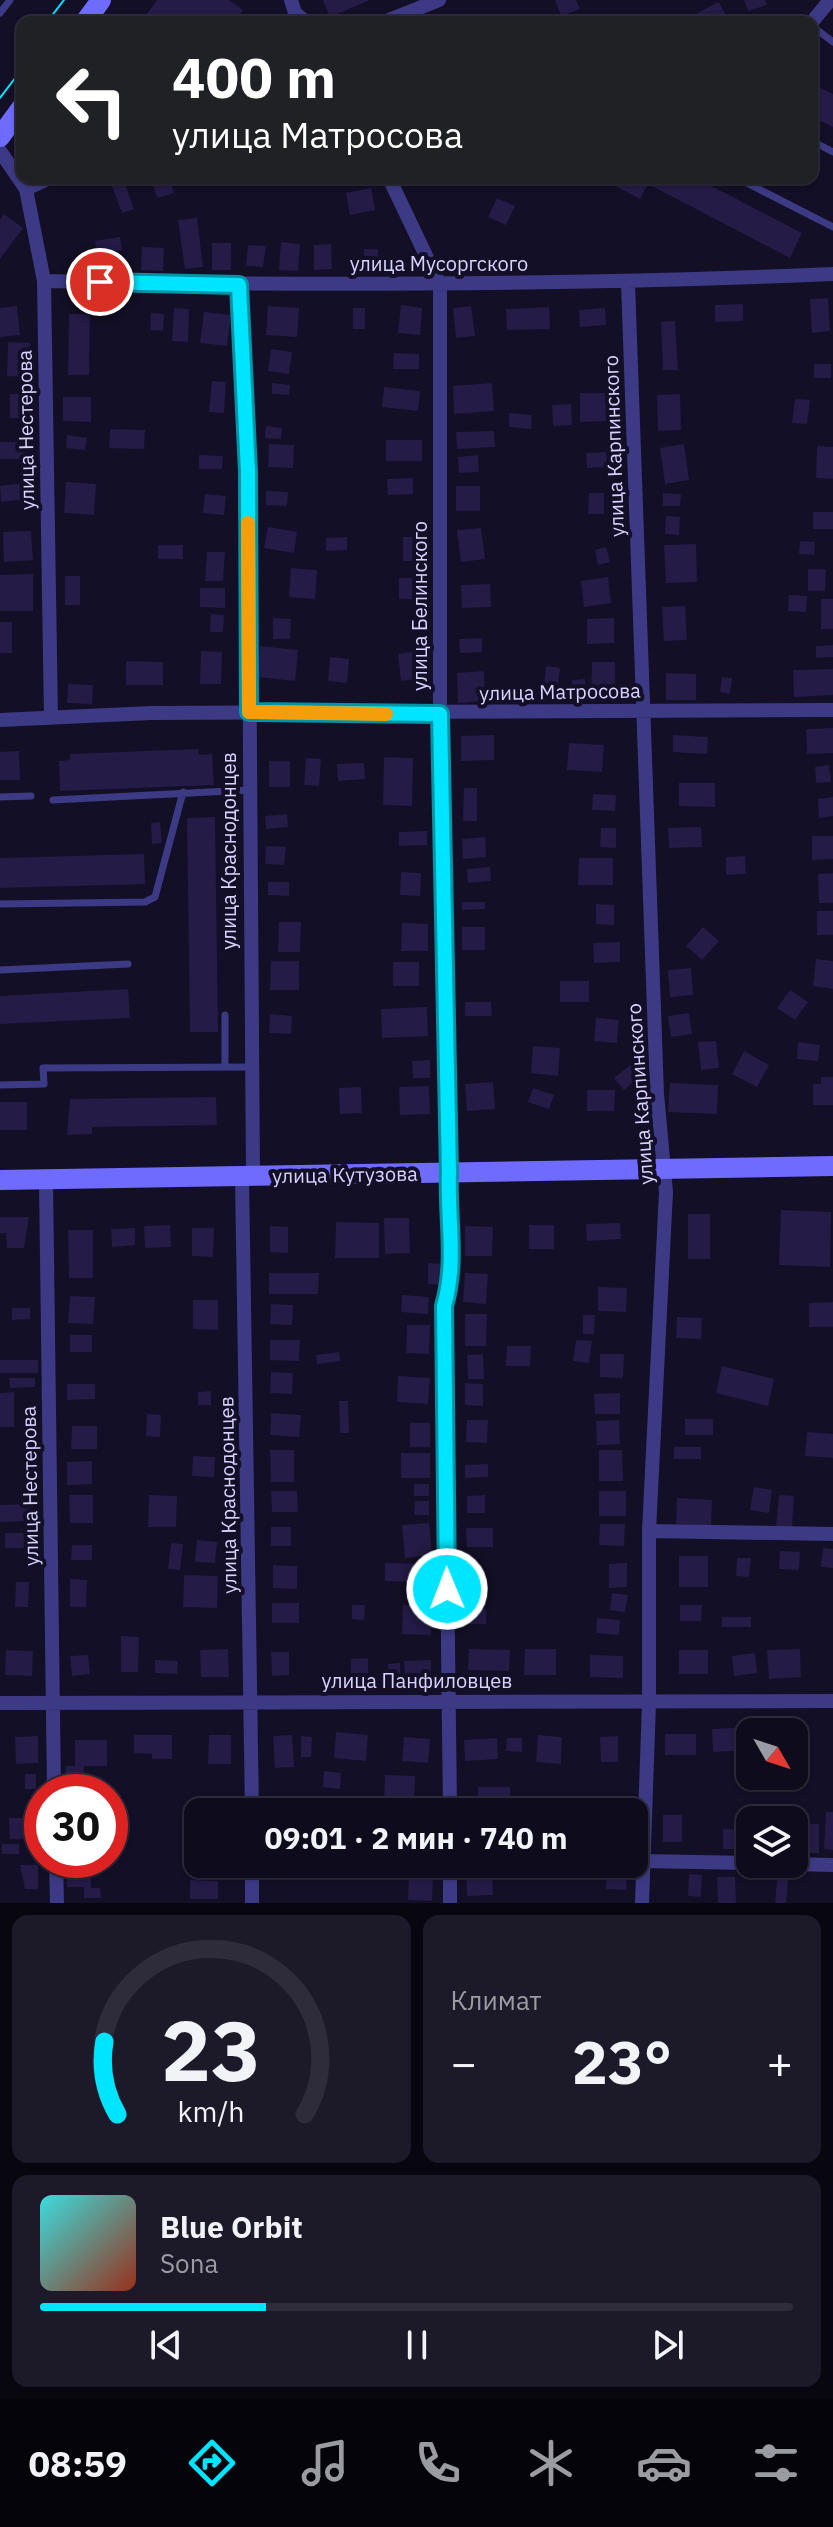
<!DOCTYPE html>
<html lang="ru">
<meta charset="utf-8">
<style>
body{margin:0;font-family:"IBM Plex Sans",sans-serif;background:#1c1929;color:#f1f3f6;height:100vh;display:flex;flex-direction:column;font-size:30px;white-space:nowrap}
*{box-sizing:border-box;margin:0}
p{font-size:26px;color:#9b9ba3}
.icon{flex:none;width:44px;height:44px;fill:none;stroke:currentColor;stroke-width:2;stroke-linecap:round;stroke-linejoin:round}
.map{position:relative;height:1903px;overflow:hidden}
.panel{display:flex;flex-direction:column;gap:12px;padding:12px;background:#08060f;flex:1}
.panel>*{flex:none}
.banner{position:absolute;left:16px;top:16px;width:802px;height:168px;border-radius:16px;box-shadow:0 2px 6px #0004,0 0 0 2px #2e2b3b;background:#202124;color:#fff;overflow:hidden}
.needle{width:52px;rotate:129deg}
.controls{position:absolute;left:736px;top:1718px;display:grid;gap:16px}
.controls a{display:grid;place-items:center;width:72px;height:72px;border-radius:16px;background:#0e0b1c;box-shadow:0 2px 6px #0004,0 0 0 2px #2e2b3b;font-size:40px}
.speed{position:absolute;left:24px;top:1774px;display:flex;gap:16px;font-size:40px;font-weight:700;text-align:center}
.speed>*{display:grid;place-content:center;width:104px;height:104px;border-radius:50%;background:#0e0b1c;box-shadow:0 2px 6px #0004,0 0 0 2px #2e2b3b;line-height:1}
.speed .limit{border:12px solid #d22;background:#fff;color:#111}
.pin{position:absolute;display:grid;place-items:center;width:68px;height:68px;color:#fff;margin:-34px;border:4px solid #fff;border-radius:50%;box-shadow:0 2px 8px #0007}
.me{position:absolute;width:88px;margin:-44px;rotate:359deg;stroke-linejoin:round;filter:drop-shadow(0 0 6px #0008)}
.turn{display:flex;align-items:center;gap:28px;height:168px;padding:0 24px;font-size:36px}
.turn .icon{width:104px;height:104px;stroke-width:2.5}
.turn b{display:block;font-size:56px;line-height:68px}
.big{font-size:60px;font-weight:700;line-height:1.1}
.panel .widget{flex:1;display:flex;flex-direction:column;justify-content:center;gap:12px;min-width:0;padding:0 28px;border-radius:16px;background:#1c1929}
.panel .dial{align-items:center;gap:0}
.dial svg{height:208px;overflow:visible;fill:none;stroke:#2e2b3b;stroke-width:7;stroke-linecap:round;text-anchor:middle}
.dial text{fill:#f1f3f6;stroke:none}
.song{display:flex;align-items:center;gap:24px}
.cover{width:96px;height:96px;border-radius:12px;background:linear-gradient(135deg,hsl(180 70% 55%),hsl(10 70% 35%))}
.played{height:8px;border-radius:4px;background:linear-gradient(90deg,#00e5ff 30%,#2e2b3b 30%)}
.keys{display:flex;justify-content:space-around;direction:ltr}
.heat{display:flex;justify-content:space-between;align-items:center;font-size:44px;direction:ltr}
.panel .tiles{flex:1;display:grid;gap:12px;grid-template-columns:1fr 1fr}
.widget:last-child{grid-column:span 2}
.trip{position:absolute;left:184px;top:1798px;width:464px;height:80px;border-radius:16px;background:#0e0b1c;box-shadow:0 2px 6px #0004,0 0 0 2px #2e2b3b;font-weight:700;line-height:80px;text-align:center}
.menu{display:flex;height:128px;justify-content:space-around;align-items:center;background:#06040b;color:#9b9ba3}
.menu .icon{width:56px;height:56px}
.menu .active{color:#00e5ff}
.menu b{font-size:36px;color:#f1f3f6}
.map>svg:first-child{display:block}
.building{fill:#241b47}
.lines{fill:none;stroke-linecap:round;stroke-linejoin:round}
.service{stroke:#3d3a85;stroke-width:7}
.minor{stroke:#3d3a85;stroke-width:14}
.secondary{stroke:#6f6bff;stroke-width:20}
.tram{stroke:#00e5ff;stroke-width:2}
.route-casing{stroke:#0095a6;stroke-width:20}
.route{stroke:#00e5ff;stroke-width:14}
.slow{stroke:#f59e0b;stroke-width:14}
.labels{text-anchor:middle;stroke-width:8;stroke-linejoin:round;paint-order:stroke}
.street-label{font-size:20px;fill:#d9d4ff;stroke:#130f26}
</style>
<div class="map">
<svg width="833" height="1903" viewBox="0 0 833 1903">
<rect width="100%" height="100%" fill="#130f26"/>
<path class="building" d="M157,0H229L243,10L234,22H141Z
M323,0H370L330,17Z
M555,0H576L580,9L561,16Z
M744,0H765L767,5L748,11Z
M719,2L728,20L702,22L697,13Z
M812,84L833,94V127L812,117Z
M151,178H169L174,193L157,198Z
M600,178H696L802,233L790,258L648,184L640,199Z
M124,181L134,209L122,213L112,186Z
M371,188L375,210L350,215L346,193Z
M497,198L515,206L506,225L488,217Z
M4,214L23,228L0,259V220Z
M197,218L203,267L185,269L178,220Z
M120,237L122,250L97,254L95,241Z
M281,242L300,244L298,271L279,270Z
M212,243H231V270H212Z
M331,244L332,269L314,270V245Z
M248,245L266,246L263,267L246,266Z
M142,247L164,248L163,271L141,270Z
M364,249H378V263H364Z
M828,298L830,331L812,333L810,299Z
M743,304V321L715,322V305Z
M401,305L422,308L420,335L398,333Z
M17,306L20,335L0,337V308Z
M268,306L299,308L297,337L266,335Z
M471,306L475,336L456,338L453,308Z
M549,307L550,329L507,330L506,309Z
M174,308L189,309L188,342L172,341Z
M353,308H365V329H353Z
M605,308L606,325L580,327L579,310Z
M204,312L231,315L227,346L200,343Z
M151,313L164,314L163,331L150,330Z
M69,314H90L89,375H68Z
M675,321L678,370H663L661,322Z
M8,342L30,343L28,377L7,376Z
M271,349L292,352L289,374L268,371Z
M394,353L419,354V369H393Z
M814,364H831V378H814Z
M212,381L226,382L224,413L209,412Z
M272,383L290,385L289,395L272,394Z
M492,383L494,411L454,414L453,386Z
M384,387L420,391L418,411L382,407Z
M580,393H609V421L580,422Z
M10,394H30V418H10Z
M680,394L681,430L658,431L657,395Z
M63,397H91V422L63,421Z
M795,399L810,400L807,424L792,423Z
M571,404L572,425L553,426L552,405Z
M509,413L532,415L531,429L509,427Z
M266,426L282,428L281,439L265,438Z
M110,429L145,430L144,449L109,448Z
M494,431L495,447L457,449L456,432Z
M67,435L87,438L85,450L66,448Z
M386,440H422V461H386Z
M0,442H29V459H0Z
M269,444L294,445L293,468L268,467Z
M684,444L689,480L665,484L660,448Z
M817,446L833,447V479L816,478Z
M606,452L608,467L587,468L586,453Z
M199,455L223,456L222,469H199Z
M478,455L479,472L459,473L458,457Z
M413,478V494L388,495L387,479Z
M66,482L96,484L94,515L64,513Z
M26,483L28,499L1,502L0,486Z
M456,486H480V511H456Z
M266,491L288,492L287,506L266,505Z
M589,493H604V514H588Z
M663,493L681,494L680,506H663Z
M205,494L226,496L224,515L203,513Z
M813,512H833V529H813Z
M666,516L680,517L679,535L665,534Z
M268,527L297,532L294,553L264,548Z
M481,528L485,559L461,562L457,530Z
M31,531L33,560L4,562L3,532Z
M347,537V550L326,551V538Z
M403,537H419V561H403Z
M800,541L815,542L814,555L799,554Z
M696,544L697,582L666,583L664,545Z
M158,545H183V559H158Z
M606,547L610,562L598,565L595,550Z
M207,552H225L223,581H205Z
M291,568L317,570L315,599L289,597Z
M808,569H826L825,591H808Z
M33,574V611H0V575Z
M65,576H80V605H65Z
M608,577L611,603L584,607L581,581Z
M399,578H422V599H399Z
M490,584L491,607L462,608L461,585Z
M200,588H225V608L200,607Z
M789,595L807,596L806,612L788,611Z
M821,599H833V629H821Z
M685,606L687,640L664,641L662,607Z
M211,614L224,615L223,632H210Z
M273,618L291,619L290,639H273Z
M614,618V643L587,644V619Z
M0,622H12V653H0Z
M482,638V652L460,653L459,639Z
M833,645V657L816,658V646Z
M260,646L298,650L295,681L257,677Z
M201,651L222,652L221,684H200Z
M419,651L422,678L401,681L398,654Z
M330,657L349,659L347,683L328,681Z
M126,661L163,662V685H126Z
M592,662H615V701H591Z
M546,666L560,668L557,695L543,694Z
M833,669V695L794,697L793,670Z
M484,671L485,701L458,703L457,673Z
M666,673L696,674V700H666Z
M722,677L732,678L730,694L720,692Z
M585,679V701L572,702V680Z
M68,684L93,685L92,704L67,703Z
M492,689L513,690V702H492Z
M833,728V753L807,754L806,729Z
M494,735V760L461,761V736Z
M673,735L708,737L707,754L673,752Z
M569,743L604,745L602,772L567,770Z
M198,749L199,755L212,754L214,785L60,791L59,761L70,760V754Z
M19,751L20,780H0V752Z
M384,757L413,758L412,806L383,805Z
M306,758L321,759L319,786L304,785Z
M269,761H290V787H269Z
M364,763L365,779L338,781L337,764Z
M829,765L831,782L816,783L815,767Z
M679,783H715V807L679,806Z
M464,788H477V821H463Z
M593,794L616,795L615,811L592,810Z
M833,797V816L819,818L818,799Z
M287,814L288,827L266,829L265,816Z
M215,817L218,1032H190L187,818Z
M160,822L162,843L152,844L151,823Z
M701,827L702,847L669,848L668,828Z
M601,828H616V848L600,847Z
M427,831V845L399,846V832Z
M812,836H833V859L812,860Z
M485,837L486,857L463,859L462,839Z
M266,846L286,847L284,865L265,864Z
M144,854L145,884L0,888V858Z
M745,856L746,874L726,875V857Z
M579,858H613V885H578Z
M490,867L491,881L468,883L467,869Z
M401,872L421,873L420,896L400,895Z
M833,873V903H819L818,874Z
M268,882H289V896L268,895Z
M462,902H485V909L462,910Z
M596,904L614,905V925L596,924Z
M817,911H833V935H817Z
M279,922H301L300,952H278Z
M402,923L428,924V951H401Z
M462,927H485V950H462Z
M703,927L719,941L702,960L686,946Z
M620,942V962L594,963L593,943Z
M816,959L833,961V989L813,986Z
M271,961H299V990H270Z
M393,962H419V986H393Z
M691,968L693,995L670,997L668,970Z
M560,981H589V1002H560Z
M128,989L130,1018L0,1024V996Z
M790,990L808,1002L795,1020L777,1008Z
M465,1002H491L492,1016H465Z
M427,1007L428,1036L382,1038L381,1009Z
M689,1013L692,1034L671,1037L668,1016Z
M270,1014L292,1016L291,1034L269,1033Z
M596,1018L619,1020L617,1043L594,1041Z
M716,1041L719,1068L701,1070L698,1042Z
M798,1042L820,1045L818,1061L797,1059Z
M533,1046L560,1048L558,1076L531,1073Z
M744,1051L769,1065L757,1087L732,1074Z
M430,1060V1078H413L412,1061Z
M633,1063L642,1074L624,1090L614,1078Z
M821,1077H833V1105H813V1084H821Z
M493,1082L495,1109L467,1111L465,1084Z
M670,1083L718,1085L717,1114L668,1112Z
M429,1086L430,1114L400,1115L399,1087Z
M361,1087L362,1113L340,1114L339,1088Z
M533,1088L554,1095L549,1109L528,1102Z
M587,1090H615L614,1111H587Z
M216,1097L217,1125L92,1127V1134L67,1135L70,1099Z
M0,1102H27V1130H0Z
M781,1210L831,1212L830,1267L779,1265Z
M688,1214H710V1259H688Z
M0,1217H29L24,1248H7L6,1233H0Z
M384,1218H409L410,1253L385,1254Z
M336,1222L379,1223V1258H335Z
M620,1223L621,1239L587,1241L586,1224Z
M170,1225L171,1247L145,1248L144,1226Z
M529,1225H554V1249H529Z
M270,1226L288,1227V1253L270,1252Z
M465,1226L493,1227L492,1256H465Z
M135,1228V1245L112,1247L111,1229Z
M192,1228H214L213,1257L192,1256Z
M68,1230H93V1278H69Z
M428,1263L445,1264L444,1285L428,1284Z
M269,1273H319L318,1294H269Z
M465,1273L488,1274L486,1304L463,1302Z
M598,1287L627,1288L626,1312L598,1311Z
M402,1295L429,1297L428,1314L401,1312Z
M70,1296L95,1297L93,1324L68,1323Z
M193,1300H218V1330L193,1329Z
M833,1302V1327H809V1303Z
M271,1304L293,1305L292,1325L270,1324Z
M12,1308H30V1319L12,1320Z
M465,1314H487L486,1346H465Z
M583,1315H595L594,1334H583Z
M677,1317L702,1318L701,1339L676,1338Z
M407,1325H430L429,1354L406,1353Z
M70,1335H92V1352H70Z
M270,1340H300L299,1361L270,1360Z
M576,1340L592,1341L589,1363L573,1361Z
M507,1346H531L530,1366H506Z
M339,1352L340,1361L317,1364L316,1355Z
M483,1354L484,1379H468L467,1355Z
M600,1354H624L623,1378L600,1377Z
M0,1360H38V1373H0Z
M722,1366L774,1379L768,1406L716,1393Z
M271,1372L293,1373L292,1394L270,1393Z
M398,1376L430,1378L428,1404L397,1402Z
M9,1378H35V1387L10,1388Z
M465,1383L483,1384V1406L465,1405Z
M67,1384H95V1399L67,1400Z
M211,1391V1405H198V1392Z
M14,1392V1427H0V1393Z
M620,1393V1414H595L594,1394Z
M339,1401H348L349,1433H340Z
M271,1413L301,1415L299,1437L270,1435Z
M147,1414L161,1415L160,1437L146,1436Z
M685,1419H713V1435H685Z
M467,1420H488L487,1443L466,1442Z
M619,1420L620,1444L597,1445L596,1421Z
M410,1423H430V1447H410Z
M72,1426H97V1449H71Z
M807,1432L833,1434V1458L805,1456Z
M674,1447H701V1459H674Z
M270,1450H294V1482H271Z
M599,1450H622L623,1481H599Z
M401,1453H430V1478H401Z
M193,1456L215,1457L214,1477L192,1476Z
M92,1461V1484L67,1485V1462Z
M488,1464V1477L465,1478V1465Z
M414,1484H429V1496H414Z
M754,1487L772,1490L769,1513L750,1510Z
M271,1491H297L298,1512H272Z
M599,1491H626V1516H599Z
M69,1495H93V1523H70Z
M149,1495L177,1496L176,1527H148Z
M485,1495V1513H467V1496Z
M779,1495L794,1496L792,1527L776,1526Z
M677,1498L712,1500L711,1526L676,1524Z
M415,1501H429V1515H414Z
M30,1504V1521L0,1522V1505Z
M429,1523L432,1555L405,1558L402,1525Z
M600,1524H625L624,1546L599,1545Z
M271,1527H291V1546H271Z
M466,1528H493V1547H467Z
M5,1533H33V1548H5Z
M197,1540L217,1542L215,1563L195,1562Z
M171,1543L183,1544L180,1570L168,1569Z
M72,1545H92V1560H71Z
M823,1548L833,1549V1568L821,1567Z
M780,1551L800,1552L799,1570L779,1569Z
M679,1556H708V1587H679Z
M737,1558H751L749,1577L736,1576Z
M385,1563L424,1564L423,1582L385,1581Z
M627,1563V1587L609,1588V1564Z
M273,1565L297,1566V1589L273,1588Z
M465,1567H479V1590H465Z
M184,1575L218,1576L217,1608L183,1607Z
M70,1579L87,1580L86,1607H70Z
M16,1582H29L28,1607H15Z
M411,1591L431,1593L430,1602L411,1601Z
M612,1593L628,1595L625,1612L610,1610Z
M272,1603H299V1623H272Z
M352,1605H365L364,1620L352,1619Z
M403,1605L432,1606L431,1635L402,1634Z
M680,1605H702L701,1621H680Z
M464,1609H486V1624H464Z
M722,1617H751V1627H722Z
M597,1618L620,1620L619,1635L596,1633Z
M121,1636L139,1637L138,1672H121Z
M228,1649L229,1677H201L200,1650Z
M469,1649L510,1650L509,1671L468,1670Z
M525,1649H556V1675H524Z
M800,1649L801,1677L769,1679L767,1650Z
M6,1650L33,1651L32,1676L5,1675Z
M679,1650H708V1674H679Z
M271,1652H289V1675L272,1676Z
M755,1653L757,1673L734,1676L732,1656Z
M88,1655L90,1674L72,1676L70,1656Z
M590,1655L623,1656V1678L590,1677Z
M368,1658V1673L351,1674V1659Z
M155,1660L178,1661L177,1674L155,1673Z
M431,1660V1675L405,1676L404,1661Z
M400,1663L401,1686H389L388,1664Z
M750,1727V1750L713,1752L712,1729Z
M336,1732L368,1735L366,1761L334,1758Z
M665,1734H696V1755H665Z
M134,1735H172V1759H152V1754L134,1753Z
M209,1735H231V1764H208Z
M292,1735L294,1767L275,1768L273,1736Z
M538,1735L562,1737L561,1764L536,1762Z
M38,1736V1763L16,1764L15,1737Z
M301,1736L312,1737L311,1757H301Z
M618,1736V1762H601L600,1737Z
M404,1737L430,1739L428,1763L402,1761Z
M497,1738L498,1759L465,1761L464,1740Z
M507,1738H522V1752L506,1751Z
M75,1740H107V1766H84V1792H65L66,1766H75Z
M324,1771L341,1773L340,1789L323,1787Z
M25,1774H36V1789H25Z
M385,1775L415,1776L414,1803L384,1802Z
M478,1787H510L511,1805H478Z
M210,1802H218V1810L194,1813V1805Z
M826,1812H833V1850L824,1849Z
M663,1815H682V1842H663Z
M9,1818H36L37,1838L10,1839Z
M809,1824H819V1853H809Z
M723,1829L749,1830V1849H723Z
M2,1844H19V1854H2Z
M206,1864H230V1876L205,1875Z
M273,1864H305L306,1876L274,1878Z
M466,1864H492L493,1895L467,1896Z
M607,1864H628L626,1890L606,1889Z
M20,1865H38V1889H25Z
M84,1868H91V1888H100L101,1898H84V1887H67V1873H83Z
M409,1874L433,1875L432,1901L408,1900Z
M689,1874L702,1875L701,1897L688,1896Z
M717,1877H735L736,1903H718Z
M190,1880L218,1881V1899H190Z
M777,1880H788L786,1903H775Z"/>
<g class="lines">
<path class="service" d="M0,13L10,0
M812,26L833,42
M812,141L833,152
M737,178L833,227
M0,797L31,796
M53,800L249,790
M0,904L145,902L155,897L183,792
M0,970L128,964
M225,1066V1015
M0,1085L44,1084L43,1068L253,1067"/>
<path class="minor" d="M291,0L295,13L306,22
M384,22L439,0
M812,22L830,0
M0,151L26,189L44,281L51,718
M389,178L440,285V714L449,1173C447,1219 457,1262 444,1306L450,1812
M26,189L50,178
M44,281C307,286 570,285 833,274
M628,283L657,1094L666,1192L649,1531V1703L642,1903
M239,285L248,472L253,1177
M0,720L151,713L833,710
M242,1177L252,1812
M46,1180L54,1792
M649,1531L833,1534
M0,1703L833,1701
M56,1860L57,1903
M642,1861L750,1863
M252,1864V1903
M450,1864V1903
M789,1864L833,1865"/>
<path class="secondary" d="M85,22L101,0
M0,137L22,107
M0,1180L833,1166"/>
<path class="tram" d="M47,22L64,0
M0,98L22,69"/>
</g>
<g class="lines">
<defs>
<path id="route" d="M100,282L239,285L248,472L249,712L440,714L449,1173C447,1219 457,1261 444,1306L447,1589"/>
</defs>
<use href="#route" class="route-casing"/>
<use href="#route" class="route"/>
<path class="slow" d="M248,523L249,712L386,714"/>
</g>
<g class="labels">
<g class="street-label">
<text x="439" y="271">улица Мусоргского</text>
<text transform="translate(26 430) rotate(-91)" y="7">улица Нестерова</text>
<text transform="translate(614 446) rotate(-92)" y="7">улица Карпинского</text>
<text transform="translate(420 606) rotate(-90)" y="7">улица Белинского</text>
<text transform="translate(560 692) rotate(-1)" y="7">улица Матросова</text>
<text transform="translate(229 851) rotate(-90)" y="7">улица Краснодонцев</text>
<text transform="translate(640 1094) rotate(-94)" y="7">улица Карпинского</text>
<text transform="translate(345 1175) rotate(-1)" y="7">улица Кутузова</text>
<text transform="translate(30 1486) rotate(-91)" y="7">улица Нестерова</text>
<text transform="translate(228 1495) rotate(-91)" y="7">улица Краснодонцев</text>
<text x="417" y="1688">улица Панфиловцев</text>
</g>
</g>
</svg>
<div class="controls">
<a><svg class="needle" viewBox="-14 -14 28 28"><path d="M0-13l5 13h-10z" fill="#e53935"/><path d="M0 13l5-13h-10z" fill="#9b9ba3"/></svg></a>
<a><svg class="icon" aria-label="layers" viewBox="0 0 24 24"><path d="M12 4l9 5-9 5-9-5zM3 14l9 5 9-5"/></svg></a>
</div>
<div class="speed"><div class="limit">30</div></div>
<div class="pin" style="left:100px;top:282px;background:#d93025"><svg class="icon" aria-label="arrive" viewBox="0 0 24 24"><path d="M6 21V4h12l-3 4 3 4H6"/></svg></div>
<svg class="me" style="left:447px;top:1589px" viewBox="-20 -20 40 40"><circle r="17" fill="#00e5ff" stroke="#fff" stroke-width="3"/><path d="M0-11L8 9 0 5-8 9z" fill="#fff"/></svg>
<div class="trip">09:01 · 2 мин · 740 m</div>
<div class="banner">
<div class="turn"><svg class="icon" aria-label="left" viewBox="0 0 24 24"><path d="M17 20v-9H6M10 6l-5 5 5 5"/></svg><div><b>400 m</b>улица Матросова</div></div>
</div>
</div>
<section class="panel">
<div class="tiles">
<div class="widget dial"><svg viewBox="0 0 100 80">
<path d="M14 69A42 42 0 1 1 86 69"/>
<path d="M14 69A42 42 0 0 1 9 41" stroke="#00e5ff"/>
<text x="50" y="56" font-size="32" font-weight="700">23</text>
<text x="50" y="72" font-size="11">km/h</text>
</svg></div>
<div class="widget"><p>Климат</p>
<div class="heat"><a>−</a><b class="big">23°</b><a>+</a></div>
</div>
<div class="widget">
<div class="song"><i class="cover"></i><div><b>Blue Orbit</b><p>Sona</p></div></div>
<div class="played"></div>
<div class="keys"><svg class="icon" aria-label="previous" viewBox="0 0 24 24"><path d="M18 5L8 12l10 7zM5 5v14"/></svg><svg class="icon" aria-label="pause" viewBox="0 0 24 24"><path d="M8 5v14M16 5v14"/></svg><svg class="icon" aria-label="next" viewBox="0 0 24 24"><path d="M6 5l10 7-10 7zM19 5v14"/></svg></div>
</div>
</div>
</section>
<nav class="menu">
<b>08:59</b>
<svg class="icon active" aria-label="directions" viewBox="0 0 24 24"><path d="M12 3l9 9-9 9-9-9zM9 14v-3h6M13 9l2 2-2 2"/></svg>
<svg class="icon" aria-label="music" viewBox="0 0 24 24"><path d="M9 18V5l10-2v13"/><circle cx="6" cy="18" r="3"/><circle cx="16" cy="16" r="3"/></svg>
<svg class="icon" aria-label="phone" viewBox="0 0 24 24"><path d="M5 4h4l2 5-3 2q2 4 5 5l2-3 5 2v4C11 20 4 13 5 4z"/></svg>
<svg class="icon" aria-label="climate" viewBox="0 0 24 24"><path d="M12 3v18M4 7l16 10M4 17L20 7"/></svg>
<svg class="icon" aria-label="car" viewBox="0 0 24 24"><path d="M5 17H2v-5l4-1 3-4h7l3 4 3 1v5h-3M9 17h6M6 11h13"/><circle cx="7" cy="17" r="2"/><circle cx="17" cy="17" r="2"/></svg>
<svg class="icon" aria-label="filters" viewBox="0 0 24 24"><path d="M4 7h16M4 17h16"/><circle cx="9" cy="7" r="2"/><circle cx="15" cy="17" r="2"/></svg>
</nav>
